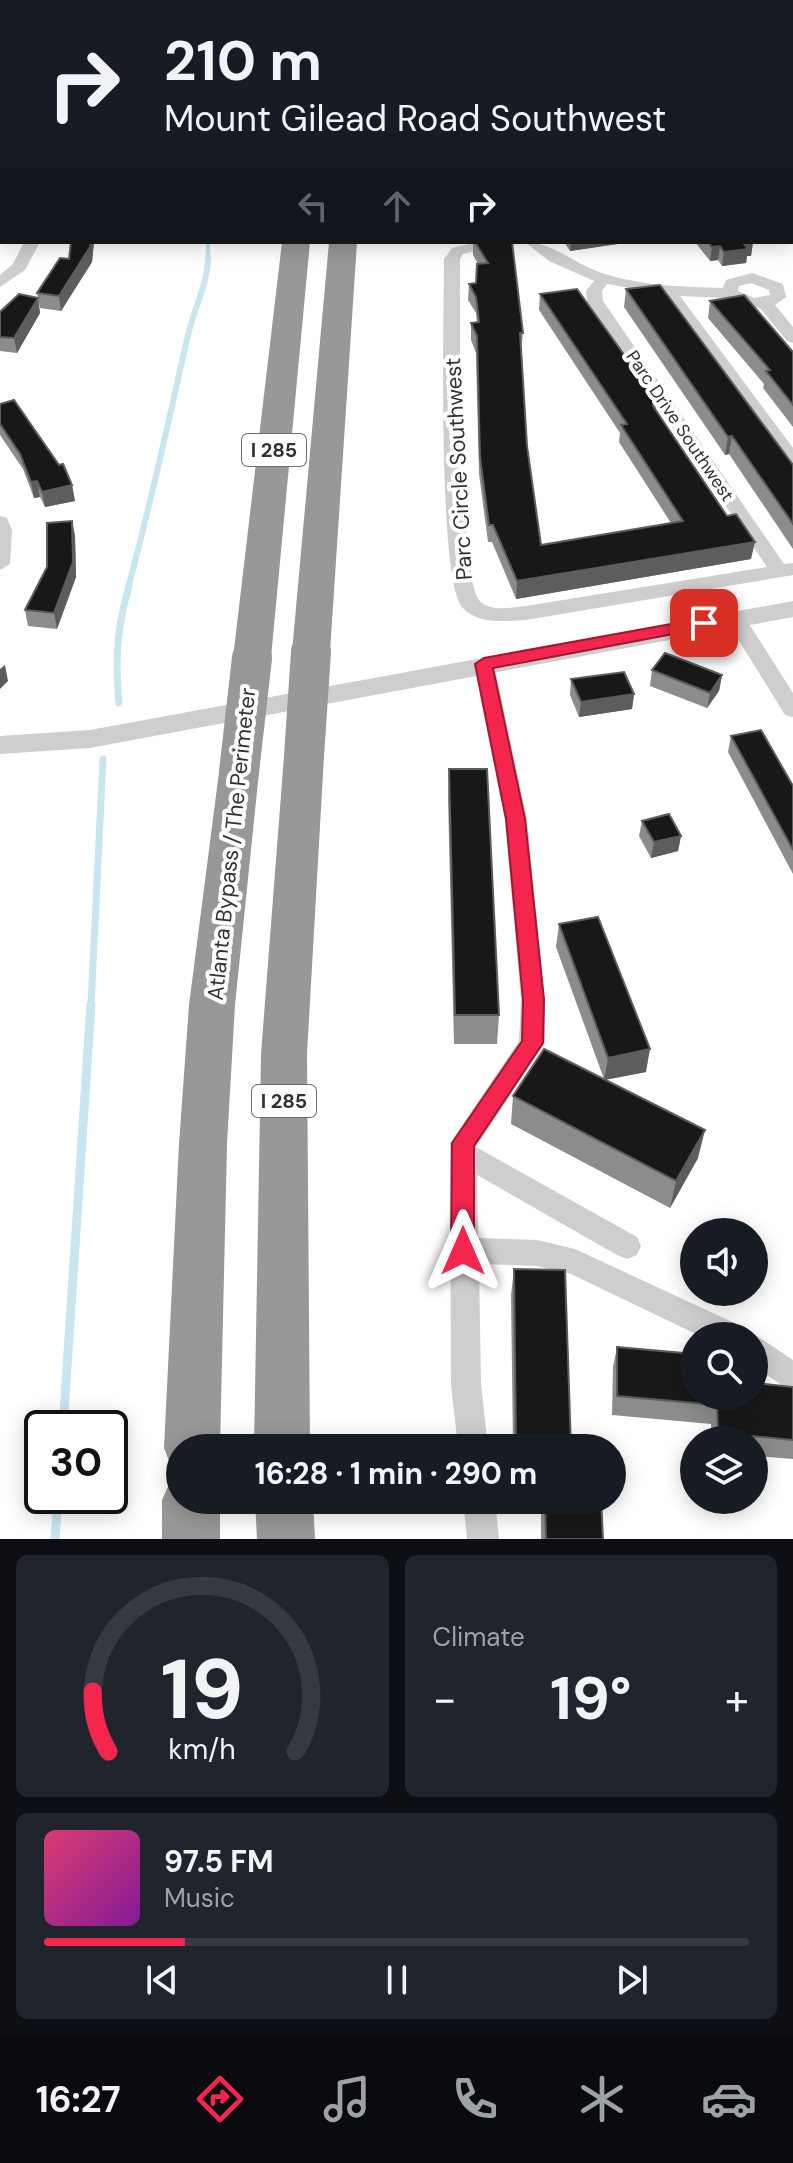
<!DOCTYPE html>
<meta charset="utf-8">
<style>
body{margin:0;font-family:"DM Sans",sans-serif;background:#20242c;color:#f1f3f6;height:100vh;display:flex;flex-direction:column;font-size:30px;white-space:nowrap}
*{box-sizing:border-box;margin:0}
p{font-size:26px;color:#9ea1a6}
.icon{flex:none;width:44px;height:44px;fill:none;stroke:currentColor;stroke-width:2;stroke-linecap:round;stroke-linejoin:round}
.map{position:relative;height:1539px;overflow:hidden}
.details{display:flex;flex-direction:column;gap:16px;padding:16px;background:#0d0f14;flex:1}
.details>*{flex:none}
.top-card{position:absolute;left:0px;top:0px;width:794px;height:244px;box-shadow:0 4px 20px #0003;background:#171b24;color:#f1f3f6;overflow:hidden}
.tools{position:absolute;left:680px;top:1218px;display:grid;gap:16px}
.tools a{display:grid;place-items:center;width:88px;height:88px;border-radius:50%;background:#171b24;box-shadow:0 4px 20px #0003;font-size:40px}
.speed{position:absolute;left:24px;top:1410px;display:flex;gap:16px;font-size:40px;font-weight:700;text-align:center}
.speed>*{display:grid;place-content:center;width:104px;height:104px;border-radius:50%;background:#171b24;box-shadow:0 4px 20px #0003;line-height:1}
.speed .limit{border:4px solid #111;border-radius:12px;background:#fff;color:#111}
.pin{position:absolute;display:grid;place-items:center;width:68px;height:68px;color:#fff;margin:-34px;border-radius:16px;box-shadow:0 4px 12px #0006}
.me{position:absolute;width:88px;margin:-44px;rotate:0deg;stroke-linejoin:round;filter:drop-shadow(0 0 6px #0008)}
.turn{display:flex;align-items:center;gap:28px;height:168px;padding:0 32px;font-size:36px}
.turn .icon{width:104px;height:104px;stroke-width:2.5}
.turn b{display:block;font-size:56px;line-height:68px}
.lanes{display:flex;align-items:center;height:76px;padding:0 32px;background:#0003;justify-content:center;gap:40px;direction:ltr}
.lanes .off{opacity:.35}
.big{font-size:60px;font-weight:700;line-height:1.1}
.details .widget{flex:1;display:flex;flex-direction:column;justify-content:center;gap:12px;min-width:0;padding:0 28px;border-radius:12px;background:#20242c}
.details .dial{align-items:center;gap:0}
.dial svg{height:208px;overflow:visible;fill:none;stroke:#363941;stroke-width:7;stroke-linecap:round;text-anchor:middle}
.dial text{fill:#f1f3f6;stroke:none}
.song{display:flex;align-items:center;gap:24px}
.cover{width:96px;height:96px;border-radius:12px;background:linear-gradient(135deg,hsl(340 70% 55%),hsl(290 70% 35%))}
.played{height:8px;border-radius:4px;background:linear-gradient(90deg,#f4264e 20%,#363941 20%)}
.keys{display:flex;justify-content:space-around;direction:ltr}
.heat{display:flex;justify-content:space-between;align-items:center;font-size:44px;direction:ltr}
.details .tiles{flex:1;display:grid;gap:16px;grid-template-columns:1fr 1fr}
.widget:last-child{grid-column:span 2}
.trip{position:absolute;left:166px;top:1434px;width:460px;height:80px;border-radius:40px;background:#171b24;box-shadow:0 4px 20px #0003;font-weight:700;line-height:80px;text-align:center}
.tab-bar{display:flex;height:128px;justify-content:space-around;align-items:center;background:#090b0e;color:#9ea1a6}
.tab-bar .icon{width:56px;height:56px}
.tab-bar .current{color:#f4264e}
.tab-bar b{font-size:36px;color:#f1f3f6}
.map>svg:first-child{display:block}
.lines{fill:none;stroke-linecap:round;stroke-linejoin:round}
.stream-far3{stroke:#c9e5f0;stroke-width:4}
.stream-far2{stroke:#c9e5f0;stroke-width:6}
.stream-far1{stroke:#c9e5f0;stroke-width:7}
.stream{stroke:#c9e5f0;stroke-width:9}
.minor{fill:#cecece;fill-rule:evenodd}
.tertiary{fill:#cecece;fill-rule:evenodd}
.motorway{fill:#989898;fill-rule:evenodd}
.motorway-bridge{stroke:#989898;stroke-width:40}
.wall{fill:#8c8c8c}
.shaded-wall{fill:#5d5d5d}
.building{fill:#181818;stroke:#5d5d5d;stroke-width:2}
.route{fill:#f4264e;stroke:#9f1933;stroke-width:2}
.labels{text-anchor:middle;stroke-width:8;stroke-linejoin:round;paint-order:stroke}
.far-street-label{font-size:18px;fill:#313131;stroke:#fff}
.shield{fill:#fff;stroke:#6f6f6f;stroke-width:2}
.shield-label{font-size:20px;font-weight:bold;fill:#313131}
.street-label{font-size:22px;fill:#313131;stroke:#fff}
</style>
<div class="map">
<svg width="793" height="1539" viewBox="0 0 793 1539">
<rect width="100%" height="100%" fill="#fff"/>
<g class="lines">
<path class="stream-far3" d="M208,242V259"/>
<path class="stream-far2" d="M128,588C151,504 169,419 188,335C194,309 208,283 208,257"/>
<path class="stream-far1" d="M119,703C115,659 117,628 129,586
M91,1006L103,759"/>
<path class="stream" d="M63,1428L91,1004
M55,1539L58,1496"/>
<path class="minor" d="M21,0H39L40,2H22Z
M442,0H454L455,2H443Z
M0,69H2V77H0Z
M0,176H2V184H0Z
M24,242H40L25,270L0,287V275L13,264Z
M477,242H505L502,245L463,254L460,259C460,309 458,573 479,600C489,613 513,607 526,606L767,567L587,301L586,291L594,281L549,261L525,242C553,242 577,266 605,274C643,286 684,287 723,288L726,280L752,273L783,284L786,297L775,305L793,327V343L787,341L760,308L742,305L726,298L680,296L793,448V465L787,464L662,294L607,284L602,291L603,301L784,564L793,563V575L526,620C506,621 477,625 462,607C437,576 444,313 444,259L452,248ZM751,283L769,290L770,295L754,298L738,291L739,286Z
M0,516L7,518L12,530L10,564L0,570Z
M735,611L742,613L793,693V717L785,715L725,618Z
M484,657L494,664L527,819L545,1000V1043L476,1147L637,1237L641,1246L637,1255L627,1259L617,1255L477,1175L478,1238L537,1240L575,1249L741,1326L746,1336H700L571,1274L537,1266L479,1264L481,1384L488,1448H458L451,1384L450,1143L519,1041L521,1000L505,819L474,664Z
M754,1334L793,1360V1393L754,1366V1336H749Z
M463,1500H495L499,1539H467Z"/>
<path class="tertiary" d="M793,601V617L90,748L0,754V736L90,730Z"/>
<path class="motorway" d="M272,0H294L295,2H273Z
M310,0H332L333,2H311Z
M282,242H310L271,658L265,667L252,671L239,667L233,658Z
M329,242H357L330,652L324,661L311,664L298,661L292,652Z
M304,742L318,746L324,756L307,1054L310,1448H254L261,1054L284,756L290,746Z
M239,758L253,762L259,772L235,1005L227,1144L220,1448H180V1471L172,1468L164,1448L179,1144L189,1005L219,772L225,762Z
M180,1476V1500H220V1539H162V1500L171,1480Z
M255,1500H313L315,1539H257Z"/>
<path class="motorway-bridge" d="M304,756L311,652
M239,772L252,658"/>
</g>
<path class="wall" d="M71,242H94L92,262L61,311L40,308L37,293L69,259Z
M473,242H512L523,333L521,350L527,446L541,545L671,523L619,442L620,433L539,310L540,294L659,405L658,413L751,559L516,599L492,542H488L479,474L476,353L471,340V323H477L476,313L468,300L469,284L476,283L478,264L473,255Z
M564,242H631L570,251Z
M695,242H753L751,256H747L746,263L722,266L718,260L710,261Z
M626,289L793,465V549L729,454L725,455L624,307Z
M38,298L40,313L17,353L0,351V312Z
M710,301L793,352V427L763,388L764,384L708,318Z
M0,404L72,485L75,501L45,507L40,497L34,498L23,469L0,435Z
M72,521L75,536L76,577L57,629L28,626L25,610Z
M652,670L722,675L719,691L707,708L650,686Z
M571,679L634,694L632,709L579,717L570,695Z
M731,736L793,786V874L728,752Z
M449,769L499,1015L497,1044H454L448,799Z
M642,821L681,836L678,851L651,858L639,836Z
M559,924L646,1072L605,1080L698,1158L670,1208L511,1124L513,1096L604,1079L556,947Z
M514,1269L571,1448H513L511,1295Z
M617,1347L694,1396L793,1387V1459L754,1456V1440H712L711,1424L612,1415L613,1367Z
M541,1500H601L603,1539H541Z"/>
<path class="shaded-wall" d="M0,143H2V157H0Z
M91,242H94L92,262L61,311L59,296Z
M571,242H631L570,251Z
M753,242L751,256H747L746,263L722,266L724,252L743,243Z
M720,246L718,260L710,261L712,247Z
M38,298L40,313L17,353L14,338Z
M732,436L729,454L725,455L728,437Z
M37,481L40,497L34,498L31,482Z
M72,485L75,501L45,507L42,492Z
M72,521L75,536L76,577L57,629L54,613Z
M755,542L751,559L516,599L517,581Z
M5,665L8,681L0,689V669Z
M722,675L719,691L707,708L710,693Z
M634,694L632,709L579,717L581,702Z
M681,836L678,851L651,858L654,842Z
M650,1049L646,1072L604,1080L608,1058Z
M705,1130L698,1158L670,1208L676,1181Z"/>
<path class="building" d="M411,0H430L431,2H412Z
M477,0H502L503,2H477Z
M0,79H2V143H0Z
M792,80L793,81L792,140Z
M792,159L793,160L792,206Z
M71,242H91L90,247L59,296L37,293L60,258L69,259Z
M475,242H512L523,333H520L527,446L541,545L683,521L621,425L627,424L540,294L577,289L648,388L659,405L653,406L727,516L736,514L755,542L517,581L493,525H489L480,457L477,336L471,323L479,322L476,297L469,284L476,283L477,264L488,263Z
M708,242H748L743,243L748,249L724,252L720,246L712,247Z
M660,285L793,465V524L732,436L728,437L626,289Z
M19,294L38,298L14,338L0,337V312Z
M744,295L793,352V405L766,371L770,370L710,301Z
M14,400L59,465L63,464L72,485L42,492L37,481L31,482L20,454L0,424V404Z
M72,521L73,562L54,613L25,610L47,567V523Z
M665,653L722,675L710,693L652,670Z
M624,672L634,694L581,702L571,679Z
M761,730L793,786V850L731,736Z
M449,769H487L499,1015H455Z
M669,814L681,836L654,842L642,821Z
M598,917L650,1049L608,1058L559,924Z
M544,1049L705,1130L676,1181L513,1096Z
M514,1269L565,1270L571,1448H516Z
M617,1347L694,1354V1396H754V1383L793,1387V1440L718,1433L717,1405L617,1396Z
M545,1500H601L603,1539H546Z"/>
<path class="route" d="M704,618L710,620L712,623L710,627L493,668L525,819L544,1000L543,1043L474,1146V1251L471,1259L463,1262L455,1259L451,1251L452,1143L522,1041L523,1000L506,819L475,664L484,658Z"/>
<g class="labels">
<g class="far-street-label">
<text transform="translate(680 426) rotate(56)" y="6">Parc Drive Southwest</text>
</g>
<g class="shield">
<rect x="242" y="434" width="64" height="32" rx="6"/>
<rect x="252" y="1085" width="64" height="32" rx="6"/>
</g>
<g class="shield-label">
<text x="274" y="457">I 285</text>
<text x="284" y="1108">I 285</text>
</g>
<g class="street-label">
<text transform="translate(458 469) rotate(-93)" y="8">Parc Circle Southwest</text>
<text transform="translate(231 844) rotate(-84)" y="8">Atlanta Bypass / The Perimeter</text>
</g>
</g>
</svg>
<div class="tools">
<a><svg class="icon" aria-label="sound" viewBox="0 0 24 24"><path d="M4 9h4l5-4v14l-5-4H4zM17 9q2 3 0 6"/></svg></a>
<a><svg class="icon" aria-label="search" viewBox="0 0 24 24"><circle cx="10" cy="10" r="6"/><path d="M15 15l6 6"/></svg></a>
<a><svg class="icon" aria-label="layers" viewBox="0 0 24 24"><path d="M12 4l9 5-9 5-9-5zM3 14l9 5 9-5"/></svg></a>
</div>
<div class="speed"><div class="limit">30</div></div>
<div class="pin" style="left:704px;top:623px;background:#d93025"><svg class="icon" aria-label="arrive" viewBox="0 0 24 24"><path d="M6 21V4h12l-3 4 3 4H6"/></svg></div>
<svg class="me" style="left:463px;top:1251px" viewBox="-20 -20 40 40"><path d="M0-17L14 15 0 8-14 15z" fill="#f4264e" stroke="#fff" stroke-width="4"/></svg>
<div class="trip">16:28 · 1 min · 290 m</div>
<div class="top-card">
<div class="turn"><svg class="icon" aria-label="right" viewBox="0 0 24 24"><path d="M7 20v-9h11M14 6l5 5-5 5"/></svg><div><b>210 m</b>Mount Gilead Road Southwest</div></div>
<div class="lanes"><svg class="icon off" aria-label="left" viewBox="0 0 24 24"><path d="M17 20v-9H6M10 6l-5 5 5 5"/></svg><svg class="icon off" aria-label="ahead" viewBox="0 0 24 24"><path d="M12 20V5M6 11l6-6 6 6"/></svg><svg class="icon" aria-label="right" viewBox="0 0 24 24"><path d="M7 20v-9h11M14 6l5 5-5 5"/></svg></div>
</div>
</div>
<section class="details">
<div class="tiles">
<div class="widget dial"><svg viewBox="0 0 100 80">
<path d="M14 69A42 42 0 1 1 86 69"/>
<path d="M14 69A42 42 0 0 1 8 46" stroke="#f4264e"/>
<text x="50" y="56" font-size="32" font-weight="700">19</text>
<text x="50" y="72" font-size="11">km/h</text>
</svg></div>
<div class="widget"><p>Climate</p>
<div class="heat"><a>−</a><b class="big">19°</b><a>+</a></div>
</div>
<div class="widget">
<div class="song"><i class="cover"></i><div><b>97.5 FM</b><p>Music</p></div></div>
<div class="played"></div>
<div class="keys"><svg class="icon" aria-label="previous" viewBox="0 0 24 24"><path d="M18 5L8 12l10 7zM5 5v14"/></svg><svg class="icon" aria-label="pause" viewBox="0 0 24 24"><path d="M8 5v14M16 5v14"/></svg><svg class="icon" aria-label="next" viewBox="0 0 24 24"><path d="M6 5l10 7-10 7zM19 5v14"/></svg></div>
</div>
</div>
</section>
<nav class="tab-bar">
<b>16:27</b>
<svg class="icon current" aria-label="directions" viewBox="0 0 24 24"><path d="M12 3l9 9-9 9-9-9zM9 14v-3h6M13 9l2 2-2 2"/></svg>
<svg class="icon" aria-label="music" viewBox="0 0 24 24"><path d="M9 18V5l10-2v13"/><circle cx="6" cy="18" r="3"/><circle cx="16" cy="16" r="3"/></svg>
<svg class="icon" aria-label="phone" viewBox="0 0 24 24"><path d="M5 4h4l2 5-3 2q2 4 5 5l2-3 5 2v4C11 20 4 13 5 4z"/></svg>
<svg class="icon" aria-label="climate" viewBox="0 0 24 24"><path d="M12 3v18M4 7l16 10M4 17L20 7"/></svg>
<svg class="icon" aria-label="car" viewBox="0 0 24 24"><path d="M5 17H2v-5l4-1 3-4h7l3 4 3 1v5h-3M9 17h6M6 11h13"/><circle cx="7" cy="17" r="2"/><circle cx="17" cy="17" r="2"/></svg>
</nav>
